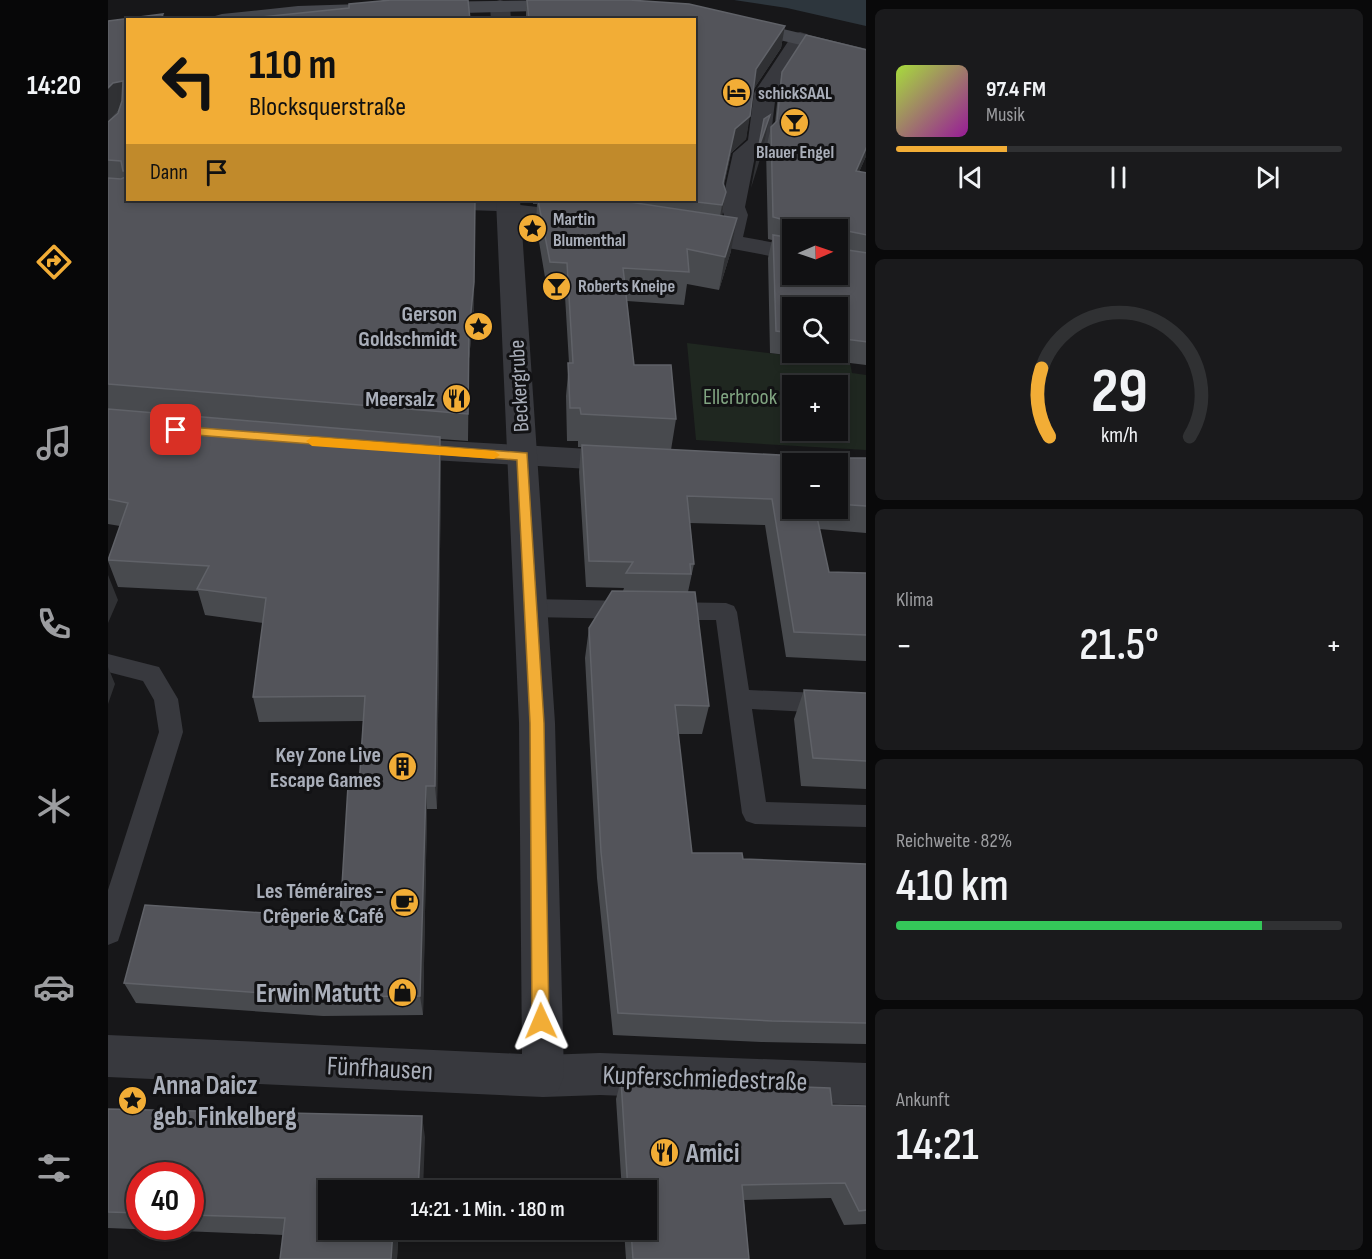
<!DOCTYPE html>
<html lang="de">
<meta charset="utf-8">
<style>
body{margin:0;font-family:"Sofia Sans Condensed",sans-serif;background:#1a1a1c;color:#f1f3f6;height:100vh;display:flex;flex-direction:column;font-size:22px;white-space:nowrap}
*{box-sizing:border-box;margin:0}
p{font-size:20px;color:#9c9da0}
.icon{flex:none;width:33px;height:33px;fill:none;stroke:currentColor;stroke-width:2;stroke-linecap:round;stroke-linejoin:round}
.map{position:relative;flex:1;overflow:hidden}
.details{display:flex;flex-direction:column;gap:9px;padding:9px;background:#09090a;width:506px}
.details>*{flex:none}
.hud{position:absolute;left:18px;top:18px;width:570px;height:183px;border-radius:0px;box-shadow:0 3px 9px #0003,0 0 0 2px #303133;background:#f2ad36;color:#111;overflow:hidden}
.needle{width:39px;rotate:88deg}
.tools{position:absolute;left:674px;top:219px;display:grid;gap:12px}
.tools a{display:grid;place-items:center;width:66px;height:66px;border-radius:0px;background:#111113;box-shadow:0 3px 9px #0003,0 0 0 2px #303133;font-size:30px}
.speed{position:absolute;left:18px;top:1162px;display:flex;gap:12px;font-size:30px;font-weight:700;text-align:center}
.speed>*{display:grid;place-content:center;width:78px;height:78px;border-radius:50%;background:#111113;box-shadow:0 3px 9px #0003,0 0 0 2px #303133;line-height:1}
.speed .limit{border:9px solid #d22;background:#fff;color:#111}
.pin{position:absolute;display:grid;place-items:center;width:51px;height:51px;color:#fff;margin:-26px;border-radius:12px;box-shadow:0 3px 9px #0006}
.me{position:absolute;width:66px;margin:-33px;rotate:359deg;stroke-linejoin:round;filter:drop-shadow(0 0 4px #0008)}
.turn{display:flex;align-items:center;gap:21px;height:126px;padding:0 24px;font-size:27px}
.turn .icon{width:78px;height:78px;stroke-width:2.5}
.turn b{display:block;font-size:42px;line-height:51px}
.then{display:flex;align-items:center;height:57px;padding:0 24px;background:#0003;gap:12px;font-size:22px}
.big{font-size:45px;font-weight:600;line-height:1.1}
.details .card{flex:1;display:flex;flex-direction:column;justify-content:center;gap:9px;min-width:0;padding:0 21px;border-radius:9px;background:#1a1a1c}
.details .dial{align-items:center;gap:0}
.dial svg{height:156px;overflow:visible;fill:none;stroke:#303133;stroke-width:7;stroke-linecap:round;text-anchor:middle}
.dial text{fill:#f1f3f6;stroke:none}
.song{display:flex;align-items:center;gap:18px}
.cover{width:72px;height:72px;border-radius:9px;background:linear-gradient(135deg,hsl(80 70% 55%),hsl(300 70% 35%))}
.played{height:6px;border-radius:3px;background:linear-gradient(90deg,#f2ad36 25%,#303133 25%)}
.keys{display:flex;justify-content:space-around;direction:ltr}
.heat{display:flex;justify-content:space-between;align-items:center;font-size:33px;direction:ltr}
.charge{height:9px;border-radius:4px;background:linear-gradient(90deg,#34c759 82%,#303133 0)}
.trip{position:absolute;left:210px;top:1180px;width:339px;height:60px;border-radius:0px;background:#111113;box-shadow:0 3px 9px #0003,0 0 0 2px #303133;font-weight:600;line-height:60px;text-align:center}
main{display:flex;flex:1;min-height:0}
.dock{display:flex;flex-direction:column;width:108px;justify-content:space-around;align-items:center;background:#070708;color:#9c9da0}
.dock .icon{width:42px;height:42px}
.dock .selected{color:#f2ad36}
.dock b{font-size:27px;color:#f1f3f6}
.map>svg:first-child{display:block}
.green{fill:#1f2720;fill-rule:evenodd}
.water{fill:#2d363d}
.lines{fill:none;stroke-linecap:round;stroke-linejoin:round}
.service{fill:#38393e;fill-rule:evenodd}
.minor{fill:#38393e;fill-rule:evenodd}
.tertiary{fill:#38393e;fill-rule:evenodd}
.secondary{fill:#46484e;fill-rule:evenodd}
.wall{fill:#484a4e;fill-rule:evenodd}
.shaded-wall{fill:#303134}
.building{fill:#53545a;stroke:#606268;stroke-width:1.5}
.route{fill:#f2ad36;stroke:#9d7023;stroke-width:1.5}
.slow{fill:#f59e0b}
.labels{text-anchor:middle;stroke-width:6;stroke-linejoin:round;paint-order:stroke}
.far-poi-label{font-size:18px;font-weight:bold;fill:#a9aeb9;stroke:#121214;text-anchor:start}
.poi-label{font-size:22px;font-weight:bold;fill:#a9aeb9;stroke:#121214;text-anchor:end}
.street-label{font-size:22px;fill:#a9aeb9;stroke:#121214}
.park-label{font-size:22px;fill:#80a481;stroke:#121214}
.near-poi-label{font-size:27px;font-weight:bold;fill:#a9aeb9;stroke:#121214;text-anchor:start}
.near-street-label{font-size:27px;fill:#a9aeb9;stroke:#121214}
</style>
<main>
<nav class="dock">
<b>14:20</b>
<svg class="icon selected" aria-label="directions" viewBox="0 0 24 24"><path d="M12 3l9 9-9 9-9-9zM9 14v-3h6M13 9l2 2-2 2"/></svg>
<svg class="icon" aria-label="music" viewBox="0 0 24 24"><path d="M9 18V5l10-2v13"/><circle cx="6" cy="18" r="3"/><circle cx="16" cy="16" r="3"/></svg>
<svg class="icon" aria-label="phone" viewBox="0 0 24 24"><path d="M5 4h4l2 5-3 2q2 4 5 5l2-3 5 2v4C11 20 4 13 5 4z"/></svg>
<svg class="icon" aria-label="climate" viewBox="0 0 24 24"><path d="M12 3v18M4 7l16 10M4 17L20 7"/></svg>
<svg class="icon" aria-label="car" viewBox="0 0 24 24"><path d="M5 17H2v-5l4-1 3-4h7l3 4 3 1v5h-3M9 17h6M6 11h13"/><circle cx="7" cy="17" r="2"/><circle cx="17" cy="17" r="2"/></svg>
<svg class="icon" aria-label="filters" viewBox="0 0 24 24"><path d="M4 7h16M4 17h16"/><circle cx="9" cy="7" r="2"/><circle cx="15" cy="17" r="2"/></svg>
</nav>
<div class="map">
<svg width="759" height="1259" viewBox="0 0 759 1259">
<rect width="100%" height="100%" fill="#171719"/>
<path class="green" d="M579,343L742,363L744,373L758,375V450L588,440ZM684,386H729V430H684Z"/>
<path class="water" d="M626,0H758V26L679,8Z"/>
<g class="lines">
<path class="service" d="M423,599L523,601L531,604L534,610L531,616L523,619L423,617L415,614L412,608L415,602Z
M559,602L618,603L626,606L629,612L641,690L759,695V715L644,709L658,802L759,805V827L647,824L638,821L634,813L608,620H559L551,617L548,611L551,605Z
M0,654L51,667L70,699L75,732L13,932L10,941L0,945V890L51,732L46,700L35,681L0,672Z"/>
<path class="minor" d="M692,32L699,34L702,38L668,93L662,143L647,156L637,207L640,215L635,237L684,246V260L572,239L569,234L572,229L581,227L612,232L616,215L613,207L625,153L640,140L646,93L685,34Z
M359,200H410L412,205L473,212L482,214L485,219L482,224C463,229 444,221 425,219C414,218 404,220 393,217L389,211L359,210L355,205Z
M289,438L516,451L526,454L531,461L526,468L516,471L289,458L279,455L274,448L279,441Z
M492,1053L759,1063V1105L492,1095L435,1097L420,1091L414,1076L420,1061L435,1055Z"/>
<path class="tertiary" d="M392,0L399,2L402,6L403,20H383L382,6L385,2Z
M388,200H412L447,723L456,1076L450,1091L435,1097L0,1077V1035L414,1054L411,723Z"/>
<path class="secondary" d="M463,0L470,2L473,6L470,10L317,14L310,12L307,8L310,4L317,2Z
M253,4L260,6L263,10L260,14L175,20H104L107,16L114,14L190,6Z
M633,19L759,49V61L626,29L623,25L626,21Z"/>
</g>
<path class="wall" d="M418,0L677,26L673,48L645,90L638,139L623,153L616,185L618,192L614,216L623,251L611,290L579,284L576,305L519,301L526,365L568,419L563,450L738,458H759V533L711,529L721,572L759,573V661L678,657L657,525L582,523L586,564L580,592L601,706L594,734H570L584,853L635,859L759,864V1044L653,1042L505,1035L489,878L477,658L481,628L515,591L516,588L478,587L471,472L473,447H470V441H459L458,396L461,363L457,296L440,295L428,224L429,204H425V200H586V20H418ZM729,464V508H684Z
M55,14L57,20H20V200L366,309L361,359L360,441L332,439L333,464L329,809H319L315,1015L215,1016L28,1003L16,983L232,918L251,786L255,721L151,722L145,697L155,623L97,615L90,591L10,587L0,561L12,526L0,524V21ZM11,111L10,113L2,120L3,118Z
M759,50V154L751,172L759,173V365L662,353L660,258L664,240L660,239L658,149L663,127L667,123L670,94L674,72ZM684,230H729L684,274ZM684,308H729V352H684Z
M696,690L759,693V789L693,786L686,719Z
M513,1080L724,1105L759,1106V1224L736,1225L723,1198L636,1200L641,1259H518L516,1230H538V1191H514L508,1099Z
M0,1109L317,1137L220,1230H313L312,1237H290L289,1259H172L175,1235L0,1228ZM32,1176H82V1227H32Z"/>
<path class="shaded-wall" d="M677,26L673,48L644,92L648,69Z
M15,81L20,100L12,109L3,118L0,126V88L5,83Z
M662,115L654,153L643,188L650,150Z
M642,116L638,139L623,153L611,207L615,183L627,129Z
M759,146V154L742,193L748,171Z
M618,192L614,215L610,228L614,205Z
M367,200L366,309L361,359L360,441L361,332Z
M629,218L623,251L611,290L617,257Z
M332,437L333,464L329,809L327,786Z
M0,575L10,600L0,623Z
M0,667L7,684L0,704Z
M318,786L319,809L315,1015L312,996Z
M314,1116L317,1137L315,1191H310Z
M285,1230H288L290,1237L289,1259H283Z"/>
<path class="building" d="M283,0H360L362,20H123L241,8V4Z
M419,0H521L581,4L677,26L648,69L642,116L627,129L615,183L618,192L614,205L572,200H586V20H421Z
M55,14L52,20H20V171H15L13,161L0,160V122L10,113L14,101L15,81L5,83L0,88V21Z
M698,35L759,50V146L748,171L759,173V235L734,230L733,249L759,253V342L729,338V308H684V333L668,331L665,235L684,238V274H729V230H691V224L665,217L663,127L669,121L674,72Z
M662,115L650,150L656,119Z
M20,176V200H367L366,282L361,332L360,414L0,384V178L13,179Z
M430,200H508L629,218L617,257L579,249L581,272L515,268L526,365H563L568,419L473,414L472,408H462L460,363H465L459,263L442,262Z
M0,409L332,437L327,786H318L312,996L209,997L16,983L37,905L232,918L240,786H251L257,696L145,697L158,598L89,589L101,566L0,560L20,503L0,499Z
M474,445L691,456L694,453L735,455L738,458H759V506L729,504V464H684V508H707L721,572L759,573V635L686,632L664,499L579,496L586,564H582L583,574L518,573L525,562L481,561Z
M504,591L587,592L601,706L567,705L584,853H634L635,859L759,864V1023L664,1021L510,1013L493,852L481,628Z
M696,690L759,693V761L705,758Z
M513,1080L722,1088L724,1105L759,1106V1210L751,1211L737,1183L634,1185L641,1259H525L523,1230H538V1191H520Z
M0,1109L314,1116L310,1191H220V1230H285L283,1259H172L177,1218L82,1215V1176H32V1213L0,1212Z"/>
<path class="route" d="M68,426L419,453L436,723L441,1021L439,1027L433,1030L427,1027L424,1021L422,723L409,460L63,433L62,430Z"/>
<path class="slow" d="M204,437L386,451L392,455L386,459L204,446L198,441Z"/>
<defs>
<symbol id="hotel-disc" viewBox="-11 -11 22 22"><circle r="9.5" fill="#f2ad36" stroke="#121214"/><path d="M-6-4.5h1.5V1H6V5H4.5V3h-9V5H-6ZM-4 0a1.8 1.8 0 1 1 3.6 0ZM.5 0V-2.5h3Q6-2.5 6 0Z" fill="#111"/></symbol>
<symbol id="bar-disc" viewBox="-11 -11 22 22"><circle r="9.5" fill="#f2ad36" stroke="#121214"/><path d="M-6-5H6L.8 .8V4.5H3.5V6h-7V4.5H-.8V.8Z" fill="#111"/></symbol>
<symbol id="sight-disc" viewBox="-11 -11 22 22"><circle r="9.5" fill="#f2ad36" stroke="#121214"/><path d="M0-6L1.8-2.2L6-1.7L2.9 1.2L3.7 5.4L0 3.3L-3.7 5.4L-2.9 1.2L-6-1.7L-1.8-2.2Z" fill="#111"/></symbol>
<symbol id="restaurant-disc" viewBox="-11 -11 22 22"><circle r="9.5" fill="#f2ad36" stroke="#121214"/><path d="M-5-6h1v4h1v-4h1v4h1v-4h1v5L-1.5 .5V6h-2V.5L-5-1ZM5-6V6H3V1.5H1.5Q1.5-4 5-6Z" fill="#111"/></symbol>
<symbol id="building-disc" viewBox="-11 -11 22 22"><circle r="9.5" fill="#f2ad36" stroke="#121214"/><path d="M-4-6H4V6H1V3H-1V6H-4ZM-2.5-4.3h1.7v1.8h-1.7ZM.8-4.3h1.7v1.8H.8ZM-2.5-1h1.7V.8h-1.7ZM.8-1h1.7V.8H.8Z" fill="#111"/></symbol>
<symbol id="cafe-disc" viewBox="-11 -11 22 22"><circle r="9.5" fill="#f2ad36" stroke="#121214"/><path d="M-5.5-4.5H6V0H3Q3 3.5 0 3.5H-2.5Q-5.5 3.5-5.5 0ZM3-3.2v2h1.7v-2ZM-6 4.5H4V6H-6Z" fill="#111"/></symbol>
<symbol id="shop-disc" viewBox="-11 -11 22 22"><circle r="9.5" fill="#f2ad36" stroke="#121214"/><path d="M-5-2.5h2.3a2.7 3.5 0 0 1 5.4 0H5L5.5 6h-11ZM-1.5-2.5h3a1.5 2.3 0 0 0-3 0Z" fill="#111"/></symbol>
</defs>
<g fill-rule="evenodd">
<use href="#hotel-disc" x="612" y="76" width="33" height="33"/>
<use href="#bar-disc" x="670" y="106" width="33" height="33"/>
<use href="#sight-disc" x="408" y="212" width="33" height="33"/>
<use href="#bar-disc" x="432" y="270" width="33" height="33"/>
<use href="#sight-disc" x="354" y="310" width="33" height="33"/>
<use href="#restaurant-disc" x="332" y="382" width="33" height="33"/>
<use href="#building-disc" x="278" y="750" width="33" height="33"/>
<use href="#cafe-disc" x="280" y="886" width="33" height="33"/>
<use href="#shop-disc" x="278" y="976" width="33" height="33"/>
<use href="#sight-disc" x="8" y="1084" width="33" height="33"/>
<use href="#restaurant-disc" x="540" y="1136" width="33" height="33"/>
</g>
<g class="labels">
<g class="far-poi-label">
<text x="650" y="99">schickSAAL</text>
<text x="687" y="158" text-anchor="middle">Blauer Engel</text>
<text x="445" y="225">Martin<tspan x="445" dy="21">Blumenthal</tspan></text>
<text x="470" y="292">Roberts Kneipe</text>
</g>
<g class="poi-label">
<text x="349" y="321">Gerson<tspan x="349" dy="25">Goldschmidt</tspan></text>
<text x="327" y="406">Meersalz</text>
<text x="273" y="762">Key Zone Live<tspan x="273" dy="25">Escape Games</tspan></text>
<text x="276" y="898">Les Téméraires -<tspan x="276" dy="25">Crêperie &amp; Café</tspan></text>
</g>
<g class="street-label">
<text transform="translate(410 386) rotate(-93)" y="8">Beckergrube</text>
</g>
<g class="park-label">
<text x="632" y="404">Ellerbrook</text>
</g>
<g class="near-poi-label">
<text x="273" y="1002" text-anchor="end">Erwin Matutt</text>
<text x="45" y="1094">Anna Daicz<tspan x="45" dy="31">geb. Finkelberg</tspan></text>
<text x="578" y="1162">Amici</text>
</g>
<g class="near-street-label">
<text transform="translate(272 1068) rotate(3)" y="9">Fünfhausen</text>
<text transform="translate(597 1078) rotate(2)" y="9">Kupferschmiedestraße</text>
</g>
</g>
</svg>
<div class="tools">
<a><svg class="needle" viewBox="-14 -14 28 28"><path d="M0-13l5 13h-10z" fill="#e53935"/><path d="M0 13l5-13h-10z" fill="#9c9da0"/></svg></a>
<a><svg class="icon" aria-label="search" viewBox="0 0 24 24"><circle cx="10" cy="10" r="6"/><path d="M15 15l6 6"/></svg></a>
<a>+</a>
<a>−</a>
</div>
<div class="speed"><div class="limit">40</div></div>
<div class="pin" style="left:68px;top:430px;background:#d93025"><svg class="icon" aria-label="arrive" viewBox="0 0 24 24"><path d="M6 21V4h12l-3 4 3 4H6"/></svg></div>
<svg class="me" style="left:433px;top:1021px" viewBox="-20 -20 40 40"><path d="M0-17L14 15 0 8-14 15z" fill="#f2ad36" stroke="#fff" stroke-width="4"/></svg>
<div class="trip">14:21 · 1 Min. · 180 m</div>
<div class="hud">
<div class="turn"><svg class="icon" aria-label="left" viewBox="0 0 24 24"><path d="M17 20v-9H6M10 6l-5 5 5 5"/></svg><div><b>110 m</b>Blocksquerstraße</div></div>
<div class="then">Dann<svg class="icon" aria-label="arrive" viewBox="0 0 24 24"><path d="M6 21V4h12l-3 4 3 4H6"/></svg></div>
</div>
</div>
<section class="details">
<div class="card">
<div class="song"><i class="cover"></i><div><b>97.4 FM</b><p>Musik</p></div></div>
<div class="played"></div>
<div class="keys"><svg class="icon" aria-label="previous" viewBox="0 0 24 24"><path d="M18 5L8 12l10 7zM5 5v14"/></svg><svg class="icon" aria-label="pause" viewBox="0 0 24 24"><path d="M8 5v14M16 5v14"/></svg><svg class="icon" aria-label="next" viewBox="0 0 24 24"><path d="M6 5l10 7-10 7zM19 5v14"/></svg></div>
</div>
<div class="card dial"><svg viewBox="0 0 100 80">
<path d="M14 69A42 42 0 1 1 86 69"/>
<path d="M14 69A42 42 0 0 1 10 34" stroke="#f2ad36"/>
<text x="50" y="56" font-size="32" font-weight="700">29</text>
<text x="50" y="72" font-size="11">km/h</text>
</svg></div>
<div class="card"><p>Klima</p>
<div class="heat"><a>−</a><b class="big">21.5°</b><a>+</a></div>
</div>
<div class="card"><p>Reichweite · 82%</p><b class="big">410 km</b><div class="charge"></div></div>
<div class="card"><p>Ankunft</p><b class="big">14:21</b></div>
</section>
</main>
